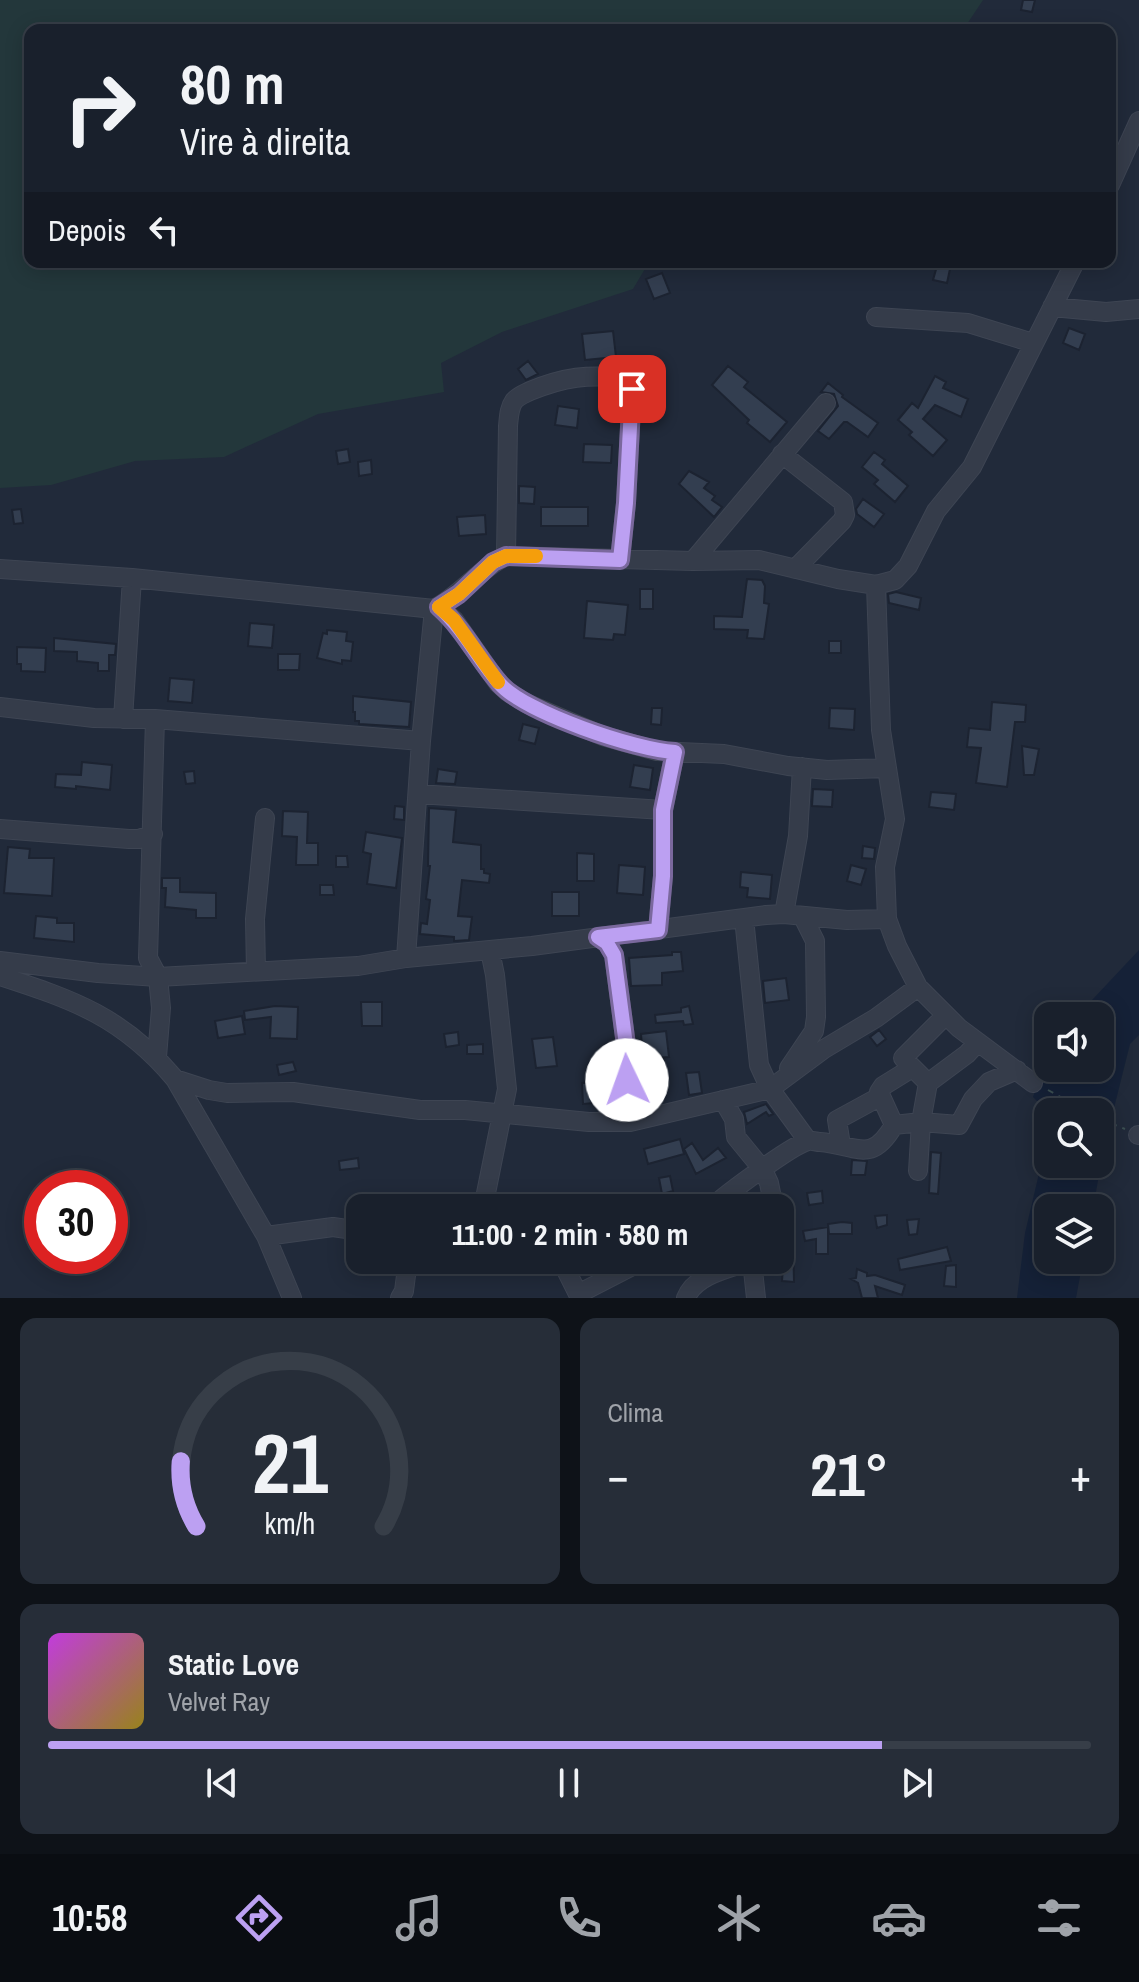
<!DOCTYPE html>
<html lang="pt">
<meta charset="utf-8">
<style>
body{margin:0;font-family:"Archivo Narrow",sans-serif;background:#262d38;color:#f1f3f6;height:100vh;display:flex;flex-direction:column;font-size:30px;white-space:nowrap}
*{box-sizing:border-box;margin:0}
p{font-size:26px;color:#9fa3a9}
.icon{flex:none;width:44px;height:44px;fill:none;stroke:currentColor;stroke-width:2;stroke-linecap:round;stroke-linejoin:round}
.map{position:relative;height:1298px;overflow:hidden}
.sheet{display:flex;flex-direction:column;gap:20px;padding:20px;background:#0e1218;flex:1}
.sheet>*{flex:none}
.hud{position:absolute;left:24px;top:24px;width:1092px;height:244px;border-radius:16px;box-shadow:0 4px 20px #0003,0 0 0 2px #373e48;background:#19202c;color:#f1f3f6;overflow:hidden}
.controls{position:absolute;left:1034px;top:1002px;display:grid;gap:16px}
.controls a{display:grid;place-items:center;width:80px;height:80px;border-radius:16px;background:#19202c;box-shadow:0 4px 20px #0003,0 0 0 2px #373e48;font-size:40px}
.speed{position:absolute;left:24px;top:1170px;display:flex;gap:16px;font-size:40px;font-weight:700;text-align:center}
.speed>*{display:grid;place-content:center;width:104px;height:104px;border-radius:50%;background:#19202c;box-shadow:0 4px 20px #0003,0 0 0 2px #373e48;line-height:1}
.speed .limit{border:12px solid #d22;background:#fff;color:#111}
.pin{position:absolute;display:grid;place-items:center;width:68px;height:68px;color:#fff;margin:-34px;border-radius:16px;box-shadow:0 4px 12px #0006}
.me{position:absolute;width:88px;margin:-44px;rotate:357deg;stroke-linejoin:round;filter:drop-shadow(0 0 6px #0008)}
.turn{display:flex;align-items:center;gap:28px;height:168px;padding:0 24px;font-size:36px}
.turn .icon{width:104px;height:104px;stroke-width:2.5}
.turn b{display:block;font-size:56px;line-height:68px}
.then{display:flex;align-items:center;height:76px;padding:0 24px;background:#0003;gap:16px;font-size:30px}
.big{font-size:60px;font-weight:800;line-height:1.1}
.sheet .widget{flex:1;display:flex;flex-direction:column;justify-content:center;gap:12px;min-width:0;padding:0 28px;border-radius:16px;background:#262d38}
.sheet .dial{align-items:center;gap:0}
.dial svg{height:208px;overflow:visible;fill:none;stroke:#373e48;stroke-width:7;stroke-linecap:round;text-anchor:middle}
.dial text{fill:#f1f3f6;stroke:none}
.song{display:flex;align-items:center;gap:24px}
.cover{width:96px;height:96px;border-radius:12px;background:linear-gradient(135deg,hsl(290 70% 55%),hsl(50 70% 35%))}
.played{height:8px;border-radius:4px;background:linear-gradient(90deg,#bca0f2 80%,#373e48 80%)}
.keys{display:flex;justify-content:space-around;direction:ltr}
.heat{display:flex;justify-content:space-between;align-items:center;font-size:44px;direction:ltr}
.sheet .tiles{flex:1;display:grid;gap:20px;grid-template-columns:1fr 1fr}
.widget:last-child{grid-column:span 2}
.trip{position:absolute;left:346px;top:1194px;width:448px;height:80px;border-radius:16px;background:#19202c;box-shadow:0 4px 20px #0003,0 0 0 2px #373e48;font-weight:800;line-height:80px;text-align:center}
.dock{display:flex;height:128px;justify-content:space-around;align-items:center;background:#0a0d12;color:#9fa3a9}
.dock .icon{width:56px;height:56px}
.dock .current{color:#bca0f2}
.dock b{font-size:36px;color:#f1f3f6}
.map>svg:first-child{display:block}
.green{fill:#23373b}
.water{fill:#152137}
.building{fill:#333e50;stroke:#1c2331;stroke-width:2}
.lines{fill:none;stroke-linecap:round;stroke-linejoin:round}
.minor-casing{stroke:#3e4553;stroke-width:20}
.path{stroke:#3c5053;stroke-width:2;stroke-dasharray:6 6;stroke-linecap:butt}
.minor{stroke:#353c4a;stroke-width:18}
.route-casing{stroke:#7a689d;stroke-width:20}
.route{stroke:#bca0f2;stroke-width:14}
.slow{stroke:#f59e0b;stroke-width:14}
</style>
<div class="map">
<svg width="1139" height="1298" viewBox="0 0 1139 1298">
<rect width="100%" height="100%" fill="#212a3a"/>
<path class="green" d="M0,0H983L963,30H30V262H649L633,289L502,332L441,363L444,392L318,414L224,457L135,461L51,485L0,488Z"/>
<path class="water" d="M1139,950V1035L1130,1044L1104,1148L1093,1208H1048V1260H1083L1076,1298H1017L1025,1233L1048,1135V1164H1100V1112H1048L1033,1097L1048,1055V1068H1100V1016H1077Z"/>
<path class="building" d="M1023,0H1035L1032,12L1021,10Z
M937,266L950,269L947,283L933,280Z
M662,273L670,293L654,299L646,279Z
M1069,328L1085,334L1079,350L1063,343Z
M613,331L616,357L585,360L582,334Z
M528,361L538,374L526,380L518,369Z
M728,366L748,382L744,387L787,422L770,442L747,423L749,420L712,385Z
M935,376L946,382L943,388L968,399L961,417L935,405L923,419L947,440L933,456L909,435L912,432L898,420L912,403L918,408Z
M828,383L843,395L842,397L878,423L868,437L847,422H844L829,439L818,431L838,406L834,394L821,392Z
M558,406L579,409L577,428L555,425Z
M584,444L612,445L611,463L583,462Z
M348,449L350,462L338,464L336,451Z
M874,452L885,460L882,464L908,486L895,502L874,484L878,480L862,467Z
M371,460L372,474L359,476L358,462Z
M689,471L709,482L704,488L715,496L712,500L722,507L714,517L679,484Z
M519,486L535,487L534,504L519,503Z
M863,499L884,514L874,527L857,514L856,509Z
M541,507H588V526H541Z
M21,509L23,523L14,524L12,510Z
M485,515L486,534L459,536L457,517Z
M747,579L762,580L765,586L764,603L769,604L764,639L747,638L748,630L714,629V616L742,617Z
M640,589H653V609H640Z
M896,592L921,598L919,610L889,603L888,594Z
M587,601L628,605L625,635L614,634L613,640L584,638Z
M250,623L274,625L272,648L248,646Z
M327,630L347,632L346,641L353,642L351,661L342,660V664L317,658L323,633L327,634Z
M54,638L116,644L115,655H109V671H98V663L77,661V652L54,651Z
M829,641H841V653H829Z
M17,647L46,648L45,672L21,671V664H17Z
M278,654H300L299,670H278Z
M170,678L194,680L192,703L168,701Z
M353,696L411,702L409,727L359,724V721H355V712H353Z
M992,702L1026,705L1025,722H1015L1007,787L976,783L981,748L967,747L969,728L990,730Z
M652,708H662L661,725L651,724Z
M830,708L855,709L854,730L829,728Z
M523,724L539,728L535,744L519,740Z
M1022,746L1039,749L1034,775H1024Z
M82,762L112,765L110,790L76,786V789L55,787L56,774L81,775Z
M634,765L653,768L650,790L630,787Z
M438,769L457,772L455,784L436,783Z
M194,771L195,783L186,784L184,772Z
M813,789L833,790L832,807L812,806Z
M931,792L956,794L954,810L929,807Z
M395,806L404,807V820L394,819Z
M429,808L456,810L453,842L481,845V869H484V873L490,874L489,883L462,880L458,916L472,917L469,940L454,941V937L420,934L421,923L427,924L430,900L426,899L430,866H428Z
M283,811L308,812L307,843H318V865H296L297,837L282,836Z
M366,832L402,838L396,888L367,884L371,854L363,852Z
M863,846L875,848L874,859L862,858Z
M8,847L30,849L29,858H54L52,896L4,893Z
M577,853L594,854V881H577Z
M336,856H347L348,867H336Z
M619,865L645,867L643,895L617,893Z
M851,865L866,869L861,885L847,881Z
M741,872L772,875L770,899L747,897L748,888L740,887Z
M162,878H180V892L216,893V918H196V910L165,907L166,888H162Z
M320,885H333L334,895H320Z
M552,892H579V916H552Z
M36,916L57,918V923H74V942L34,938Z
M672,952H681L683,971L662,973V985L631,986L629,958L672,955Z
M786,978L789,1000L765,1003L763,981Z
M361,1002H382V1026H362Z
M275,1006L298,1007L297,1039L270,1038L271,1017L245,1020L244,1011Z
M689,1006L693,1024L684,1025L683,1021L656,1023L655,1015L681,1012V1008Z
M242,1016L245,1034L218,1038L215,1021Z
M879,1030L886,1039L877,1046L870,1037Z
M666,1031L669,1057L643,1059L641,1034Z
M458,1032L459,1045L446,1047L444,1034Z
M553,1037L557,1066L536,1068L532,1039Z
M483,1044V1054H467V1045Z
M293,1062L296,1071L279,1075L277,1065Z
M699,1072L702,1093L689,1095L686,1073Z
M608,1081L605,1102L583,1104L582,1083Z
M766,1104L773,1114L769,1116L766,1112L747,1124L744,1112Z
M680,1139L684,1154L648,1164L644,1149Z
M692,1143L703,1160L718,1148L726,1158L696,1174L684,1149Z
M931,1152L941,1153L938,1194L929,1193Z
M358,1158L359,1168L340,1170L339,1161Z
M852,1160L867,1161L865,1175H851Z
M670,1176L673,1191L662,1194L659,1178Z
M822,1191L823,1203L809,1205L807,1193Z
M887,1215V1225L877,1228L875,1216Z
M919,1219L917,1234L909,1235L907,1220Z
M842,1222L852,1223V1234H829L828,1224Z
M828,1227V1254H816V1239L805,1241L803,1231Z
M793,1237L794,1282L782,1281L784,1253L780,1254V1238Z
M947,1247L951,1261L900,1270L898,1259Z
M956,1265V1287L944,1286L946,1266Z
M857,1269L867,1273V1276L875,1275L905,1285L902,1295L875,1286L878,1298H862L858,1283L851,1279L856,1278Z"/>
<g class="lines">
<defs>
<path id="minor" d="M1110,185L1139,121
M1052,307L1106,312L1139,309
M876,317L968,323L1033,343
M782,454L843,502L845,515L842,521L795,569
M506,556L508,426C509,417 509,408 514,401C518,396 524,394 530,391C564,377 588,374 624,378L632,389L626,503L620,560
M693,561L826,403
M0,569L132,578L434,609C461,595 479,569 506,556L693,561L759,560L838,579L876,585L895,580L908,566L936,511L972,467L1075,262
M876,585L881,730L895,819L885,867L887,919L897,946L918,987L959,1028L1033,1083
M439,607L454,620L498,683L508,692L528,704L603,736L657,751L724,754L788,766L827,770L886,768
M0,707L94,718L155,719L421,741
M123,719L132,578
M155,719L148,958L158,977L161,1008L157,1057
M418,794L663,810
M0,829L129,839H139L153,834
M784,914L798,836L802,767
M744,918L759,1065L770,1089L808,1141
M658,930L663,876V810L675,752
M598,937L607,943L614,955L626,1045L630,1122
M406,958L421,741L434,609
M0,961L98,973L158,977L285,970L358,966L406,958L532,946L766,915L784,914L847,920L887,919
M256,971L255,919L265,818
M0,976C74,1000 123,1017 175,1079L266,1236L292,1298
M789,1068L814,1031L816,1017L815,941L803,917
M175,1079L209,1090L227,1093L293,1092L420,1110H465L589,1122H630L770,1089L824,1049L876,1018L918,987
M928,1083L903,1058L945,1016
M723,1100L734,1119L736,1137L763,1170L769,1183L774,1208
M894,1125L879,1092L883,1086L912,1068
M1138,1135H1139
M841,1145L837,1120L881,1096
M918,1171L921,1122L928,1083L967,1054L978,1042
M483,1208L507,1089L495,975L490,951
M711,1208C725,1195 792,1145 808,1141C812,1140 816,1142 820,1142C857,1145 871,1165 894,1125L921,1122L959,1125L973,1099L989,1082L1017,1070
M266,1236L333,1227L360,1231
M561,1260L580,1298
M752,1261L756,1298
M580,1293L644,1260
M400,1298L404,1291L408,1260
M686,1298C695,1274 731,1268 754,1260"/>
</defs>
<use href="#minor" class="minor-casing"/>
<path class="path" d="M1048,1090L1087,1112
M1100,1119L1125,1129"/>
<use href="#minor" class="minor"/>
</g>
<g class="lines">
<defs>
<path id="route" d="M627,1080L626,1045L614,955L607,943L598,937L658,930L663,876V810L675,752C636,750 526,713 500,684C478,659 464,629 439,607L459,594L493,562L506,556L620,560L626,503L632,389"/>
</defs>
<use href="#route" class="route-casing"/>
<use href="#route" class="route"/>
<path class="slow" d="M498,682L454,620L439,607L459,594L493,562L506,556H536"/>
</g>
</svg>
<div class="controls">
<a><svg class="icon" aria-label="sound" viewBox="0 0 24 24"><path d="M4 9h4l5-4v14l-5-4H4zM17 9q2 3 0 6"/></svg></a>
<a><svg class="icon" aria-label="search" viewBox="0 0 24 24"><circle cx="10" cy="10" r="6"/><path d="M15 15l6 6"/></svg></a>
<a><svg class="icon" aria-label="layers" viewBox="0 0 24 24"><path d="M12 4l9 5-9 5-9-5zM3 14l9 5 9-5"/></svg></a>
</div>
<div class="speed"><div class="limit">30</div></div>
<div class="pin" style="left:632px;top:389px;background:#d93025"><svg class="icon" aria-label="arrive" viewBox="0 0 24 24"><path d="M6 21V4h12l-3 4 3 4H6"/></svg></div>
<svg class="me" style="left:627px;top:1080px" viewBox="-20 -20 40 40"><circle r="19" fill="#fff"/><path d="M0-13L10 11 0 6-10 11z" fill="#bca0f2"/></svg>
<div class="trip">11:00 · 2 min · 580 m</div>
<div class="hud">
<div class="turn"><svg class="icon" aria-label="right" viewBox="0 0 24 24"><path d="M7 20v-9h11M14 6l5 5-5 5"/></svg><div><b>80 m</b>Vire à direita</div></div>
<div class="then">Depois<svg class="icon" aria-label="left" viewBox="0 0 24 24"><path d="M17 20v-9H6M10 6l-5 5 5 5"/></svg></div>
</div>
</div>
<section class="sheet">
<div class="tiles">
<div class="widget dial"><svg viewBox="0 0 100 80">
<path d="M14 69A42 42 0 1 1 86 69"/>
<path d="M14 69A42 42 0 0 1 8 44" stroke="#bca0f2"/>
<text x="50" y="56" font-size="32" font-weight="700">21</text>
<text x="50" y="72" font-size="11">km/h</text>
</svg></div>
<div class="widget"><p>Clima</p>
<div class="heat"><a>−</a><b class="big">21°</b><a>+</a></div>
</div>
<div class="widget">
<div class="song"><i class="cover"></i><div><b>Static Love</b><p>Velvet Ray</p></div></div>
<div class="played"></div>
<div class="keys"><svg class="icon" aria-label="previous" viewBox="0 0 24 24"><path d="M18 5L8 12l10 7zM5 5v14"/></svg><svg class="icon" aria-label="pause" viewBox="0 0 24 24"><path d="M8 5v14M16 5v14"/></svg><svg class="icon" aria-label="next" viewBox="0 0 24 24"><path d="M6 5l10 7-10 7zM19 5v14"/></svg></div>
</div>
</div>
</section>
<nav class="dock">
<b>10:58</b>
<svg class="icon current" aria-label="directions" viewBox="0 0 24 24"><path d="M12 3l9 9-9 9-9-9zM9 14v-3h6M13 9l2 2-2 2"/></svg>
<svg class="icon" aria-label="music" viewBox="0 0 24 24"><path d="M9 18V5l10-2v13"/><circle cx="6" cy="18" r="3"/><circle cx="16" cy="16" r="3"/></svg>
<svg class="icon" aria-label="phone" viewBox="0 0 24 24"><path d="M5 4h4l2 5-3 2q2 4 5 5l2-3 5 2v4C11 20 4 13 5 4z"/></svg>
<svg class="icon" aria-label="climate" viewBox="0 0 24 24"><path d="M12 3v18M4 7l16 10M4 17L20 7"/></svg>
<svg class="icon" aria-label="car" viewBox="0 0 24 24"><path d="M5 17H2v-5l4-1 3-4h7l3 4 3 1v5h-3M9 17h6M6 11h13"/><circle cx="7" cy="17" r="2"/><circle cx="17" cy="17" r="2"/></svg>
<svg class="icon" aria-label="filters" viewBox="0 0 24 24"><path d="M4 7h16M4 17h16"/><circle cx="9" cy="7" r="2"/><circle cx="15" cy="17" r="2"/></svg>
</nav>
